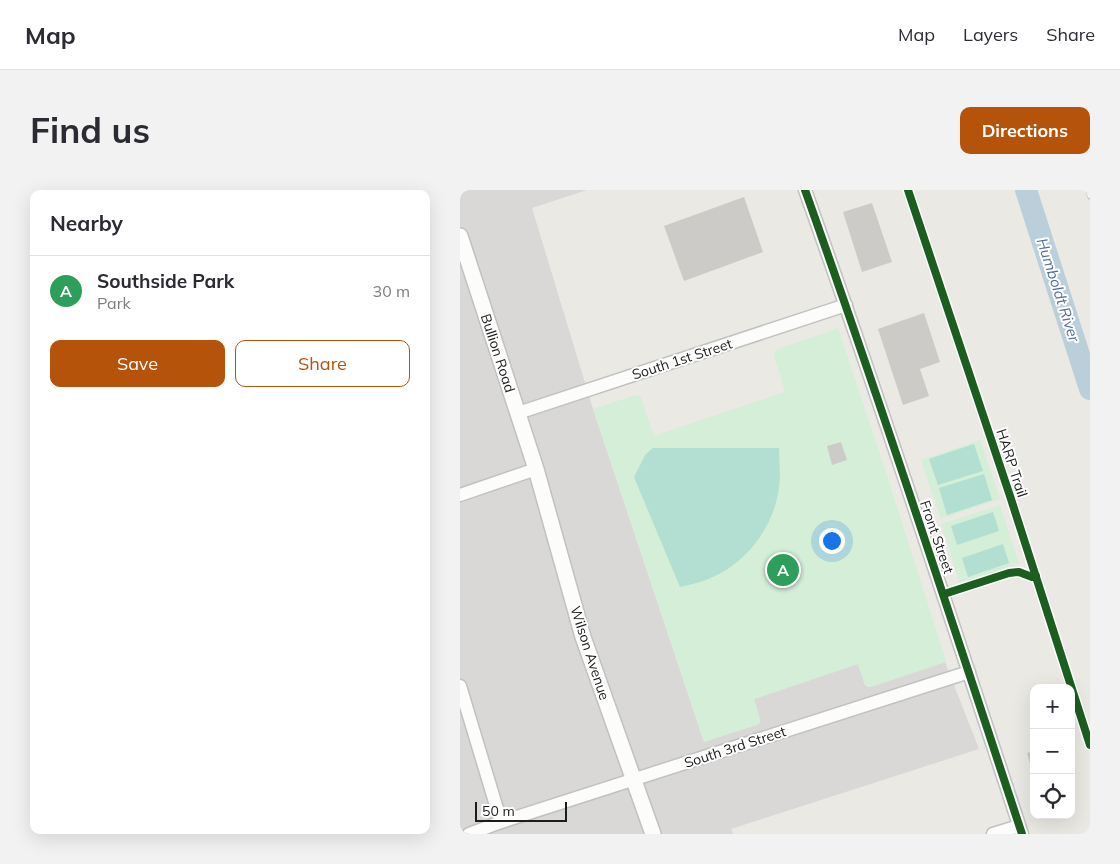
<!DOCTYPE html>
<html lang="en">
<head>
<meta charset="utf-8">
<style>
  :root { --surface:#fff; --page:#f2f2f3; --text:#2b2b33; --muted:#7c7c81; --line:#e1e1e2; --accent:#b45309 }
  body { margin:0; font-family:Mulish,sans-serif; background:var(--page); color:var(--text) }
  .controls { position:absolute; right:15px; bottom:15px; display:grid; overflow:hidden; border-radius:10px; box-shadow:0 5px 20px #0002 }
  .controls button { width:45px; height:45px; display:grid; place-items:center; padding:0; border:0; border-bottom:1px solid var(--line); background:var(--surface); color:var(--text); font:25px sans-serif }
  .scale { position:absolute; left:15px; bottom:12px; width:92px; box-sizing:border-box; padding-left:5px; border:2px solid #1c1c1c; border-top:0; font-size:14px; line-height:18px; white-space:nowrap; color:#1c1c1c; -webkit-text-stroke:4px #fff; paint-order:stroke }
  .you { position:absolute; left:371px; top:350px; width:18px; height:18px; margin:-12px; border:4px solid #fff; border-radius:50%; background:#1a73e8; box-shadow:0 0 0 8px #1a73e833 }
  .badge { display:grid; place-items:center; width:32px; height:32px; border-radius:50%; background:var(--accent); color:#fff; font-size:16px; font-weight:700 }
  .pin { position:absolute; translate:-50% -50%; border:2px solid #fff; box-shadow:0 1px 5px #0006 }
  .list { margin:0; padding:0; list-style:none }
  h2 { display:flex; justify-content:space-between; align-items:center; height:65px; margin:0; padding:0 20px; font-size:21px }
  h2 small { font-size:16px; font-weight:400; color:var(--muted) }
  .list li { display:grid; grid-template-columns:32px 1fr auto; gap:15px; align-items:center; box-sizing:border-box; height:70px; padding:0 20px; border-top:1px solid var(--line) }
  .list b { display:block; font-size:19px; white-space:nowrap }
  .list p { margin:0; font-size:16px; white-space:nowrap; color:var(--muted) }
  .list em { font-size:16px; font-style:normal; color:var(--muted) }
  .actions { display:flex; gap:10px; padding:15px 20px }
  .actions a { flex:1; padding:11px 0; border:1px solid var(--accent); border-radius:10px; text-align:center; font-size:18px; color:var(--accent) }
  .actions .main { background:var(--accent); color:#fff }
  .icon { flex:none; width:28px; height:28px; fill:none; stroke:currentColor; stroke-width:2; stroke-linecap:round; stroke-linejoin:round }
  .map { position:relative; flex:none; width:630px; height:644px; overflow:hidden; border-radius:10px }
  header { display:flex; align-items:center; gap:30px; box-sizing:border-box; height:70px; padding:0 25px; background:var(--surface); border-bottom:1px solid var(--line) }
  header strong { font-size:24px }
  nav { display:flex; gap:28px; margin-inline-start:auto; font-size:18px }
  .intro { display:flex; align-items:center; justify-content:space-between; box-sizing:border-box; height:120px; padding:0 30px }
  h1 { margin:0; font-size:35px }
  .button { padding:12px 22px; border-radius:10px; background:var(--accent); color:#fff; font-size:18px; font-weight:700 }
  main { display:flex; gap:30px; padding:0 30px }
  aside { flex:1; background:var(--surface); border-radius:10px; box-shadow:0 5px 20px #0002 }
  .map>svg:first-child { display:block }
  .residential { fill:#d9d8d6 }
  .park { fill:#d4eed8 }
  .pitch { fill:#b3ded2 }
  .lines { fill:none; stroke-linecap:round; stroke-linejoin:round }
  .river { stroke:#bacfda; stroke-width:22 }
  .building { fill:#cdcbc7 }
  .minor-casing { stroke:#c1c1bf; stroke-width:15 }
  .tertiary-casing { stroke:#c1c1bf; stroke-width:18 }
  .minor { stroke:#fcfcfb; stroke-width:12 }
  .tertiary { stroke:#fcfcfb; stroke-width:15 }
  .rail-casing { stroke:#c9c9c8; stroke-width:5.5 }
  .rail { stroke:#fff; stroke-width:4; stroke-dasharray:11; stroke-linecap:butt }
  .cycleway-casing { stroke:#fff; stroke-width:11 }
  .cycleway { stroke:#1b5e20; stroke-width:8 }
  .labels { text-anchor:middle; stroke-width:4; stroke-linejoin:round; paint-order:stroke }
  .street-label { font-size:14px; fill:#1c1c1c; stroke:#fff }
  .water-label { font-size:15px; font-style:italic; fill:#526da2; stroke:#fff }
</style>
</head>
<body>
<header>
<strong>Map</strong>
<nav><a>Map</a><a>Layers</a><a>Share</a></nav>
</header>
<div class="intro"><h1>Find us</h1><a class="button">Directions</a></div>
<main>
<aside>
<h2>Nearby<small></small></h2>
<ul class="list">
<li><span class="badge" style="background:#2e9e5b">A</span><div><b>Southside Park</b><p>Park</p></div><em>30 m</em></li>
</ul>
<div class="actions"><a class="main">Save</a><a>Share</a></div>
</aside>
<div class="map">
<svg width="630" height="644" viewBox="0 0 630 644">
  <rect width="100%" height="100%" fill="#eae9e4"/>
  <!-- residential -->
  <path class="residential" d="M0,0H127L72,18L133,219L244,552L299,534L300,530L294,509L398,474L405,495L408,497L485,472L519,559L271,639L273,644H0Z"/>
  <!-- park -->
  <g class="park">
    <path d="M378,138L429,292L486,471L483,473L411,497H408L405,495L398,474L294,509L300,530L299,534L244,552L133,219L176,205L180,206L181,208L194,246L325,202L314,165L316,160Z"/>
    <path d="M520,250L540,309L481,329L461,270Z"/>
    <path d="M540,315L559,374L500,394L481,334Z"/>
  </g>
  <!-- pitch -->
  <g class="pitch">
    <path d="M514,254L523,281L478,295L469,269Z"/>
    <path d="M193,258H319C319,271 321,284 319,297C315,333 290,369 257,385C246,391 233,394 220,397L174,287L185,265Z"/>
    <path d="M524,284L532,310L487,325L479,298Z"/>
    <path d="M533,322L539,341L497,355L491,336Z"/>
    <path d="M543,354L549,373L508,387L502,368Z"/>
  </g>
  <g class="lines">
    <!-- river -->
    <path class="river" d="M566,0L630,199"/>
  </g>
  <!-- building -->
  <g class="building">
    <path d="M284,7L303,62L224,91L204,36Z"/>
    <path d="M412,13L432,72L402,82L383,22Z"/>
    <path d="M464,123L480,172L460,179L469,206L443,215L418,139Z"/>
    <path d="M381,252L387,270L372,275L367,256Z"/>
    <path d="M574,561V583H573L567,563Z"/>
  </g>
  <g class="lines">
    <defs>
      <g id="minor">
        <path d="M345,0C421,213 491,429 562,644"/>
        <path d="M58,223L386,115"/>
        <path d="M0,305L76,279"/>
        <path d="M0,496L41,632"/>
        <path d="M9,644L41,632L509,482"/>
        <path d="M533,644L559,636"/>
      </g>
      <path id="tertiary" d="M0,46L76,279L123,447L193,644"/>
    </defs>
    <!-- minor casing -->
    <use href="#minor" class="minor-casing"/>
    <!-- tertiary casing -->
    <use href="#tertiary" class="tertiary-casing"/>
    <!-- minor -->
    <use href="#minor" class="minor"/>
    <!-- tertiary -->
    <use href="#tertiary" class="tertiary"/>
    <defs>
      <path id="rail" d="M628,0L630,7"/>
    </defs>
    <!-- rail casing -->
    <use href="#rail" class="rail-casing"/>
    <!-- rail -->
    <use href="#rail" class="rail"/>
    <defs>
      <g id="cycleway">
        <path d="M345,0C421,213 491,429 562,644"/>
        <path d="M448,0L550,306L630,555"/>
        <path d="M484,404L549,383L559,382L572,387L576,386"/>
      </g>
    </defs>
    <!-- cycleway casing -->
    <use href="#cycleway" class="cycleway-casing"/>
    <!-- cycleway -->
    <use href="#cycleway" class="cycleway"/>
  </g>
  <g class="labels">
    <!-- street labels -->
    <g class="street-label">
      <text transform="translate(38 163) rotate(72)" y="5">Bullion Road</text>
      <text transform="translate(222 169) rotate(-18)" y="5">South 1st Street</text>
      <text transform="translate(552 273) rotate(72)" y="5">HARP Trail</text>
      <text transform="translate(477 347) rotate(71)" y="5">Front Street</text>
      <text transform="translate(130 463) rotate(72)" y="5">Wilson Avenue</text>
      <text transform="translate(275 557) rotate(-18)" y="5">South 3rd Street</text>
    </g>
    <!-- water labels -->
    <g class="water-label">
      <text transform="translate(598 100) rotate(72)" y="5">Humboldt River</text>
    </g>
  </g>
</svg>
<div class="controls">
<button>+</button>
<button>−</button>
<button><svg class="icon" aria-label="locate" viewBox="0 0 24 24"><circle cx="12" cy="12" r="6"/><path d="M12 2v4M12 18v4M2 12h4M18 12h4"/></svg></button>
</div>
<div class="scale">50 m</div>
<div class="you"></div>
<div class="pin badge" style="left:323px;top:380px;background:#2e9e5b">A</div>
</div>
</main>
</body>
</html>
